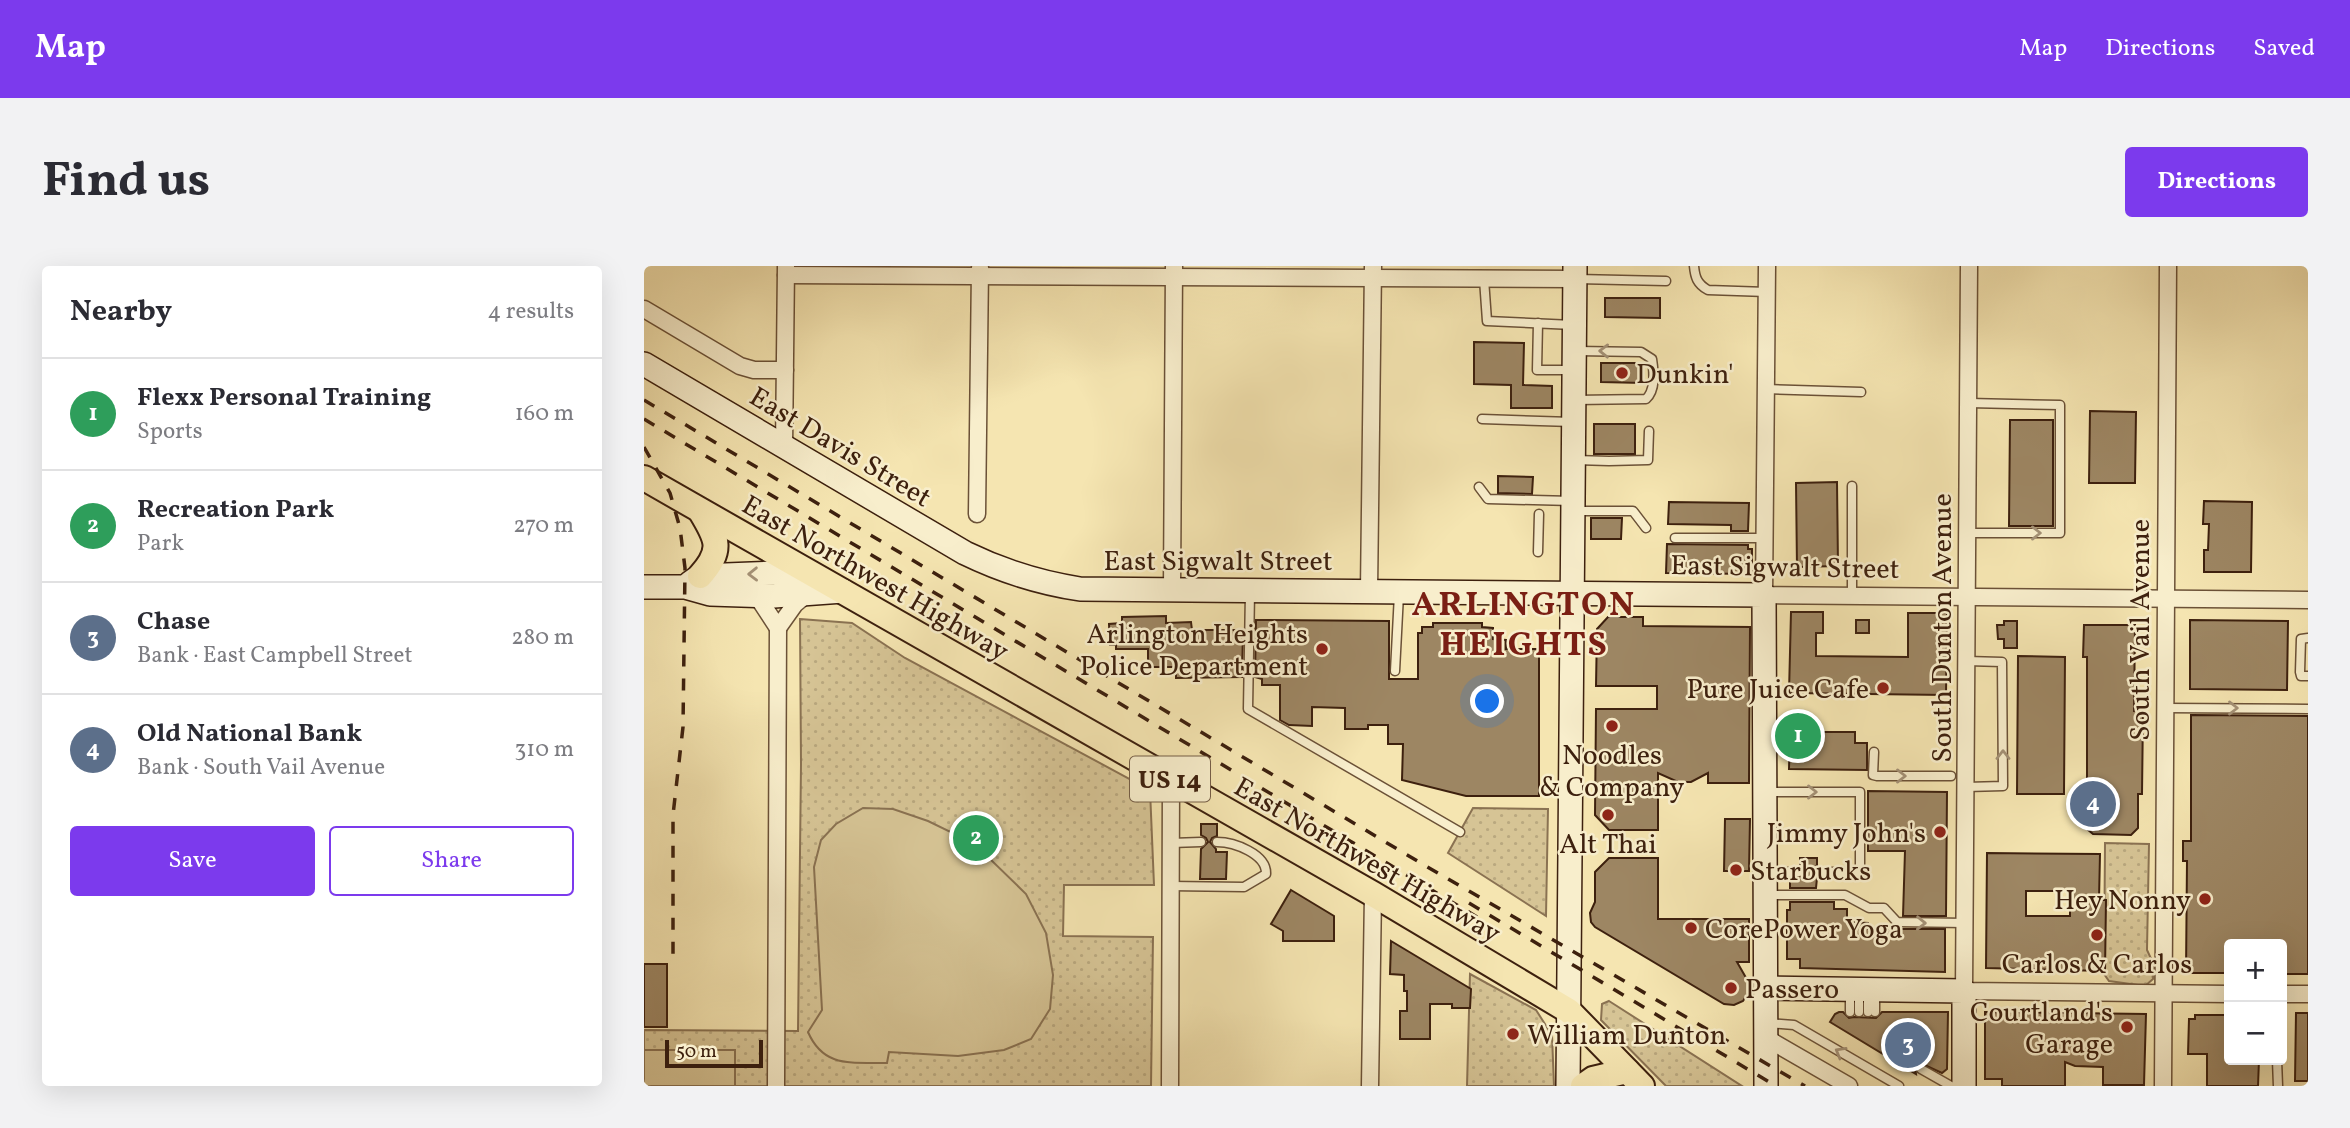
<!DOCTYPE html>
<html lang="en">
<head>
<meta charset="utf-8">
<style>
  :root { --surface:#fff; --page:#f2f2f3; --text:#2b2b33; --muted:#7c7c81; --line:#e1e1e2; --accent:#7c3aed }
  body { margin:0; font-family:Vollkorn,serif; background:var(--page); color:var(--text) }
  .controls { position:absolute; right:21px; bottom:21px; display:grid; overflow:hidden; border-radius:7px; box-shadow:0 7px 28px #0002 }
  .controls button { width:63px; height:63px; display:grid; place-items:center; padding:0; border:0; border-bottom:2px solid var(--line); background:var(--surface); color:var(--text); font:35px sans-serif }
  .scale { position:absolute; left:21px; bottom:18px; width:98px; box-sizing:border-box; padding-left:7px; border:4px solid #3d200e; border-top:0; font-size:19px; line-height:24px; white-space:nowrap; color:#3d200e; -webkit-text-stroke:5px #f8eecc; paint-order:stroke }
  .you { position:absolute; left:844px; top:436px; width:24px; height:24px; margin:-18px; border:5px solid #fff; border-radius:50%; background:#1a73e8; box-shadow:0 0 0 10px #1a73e833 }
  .badge { display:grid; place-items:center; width:46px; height:46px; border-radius:50%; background:var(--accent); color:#fff; font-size:23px; font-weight:700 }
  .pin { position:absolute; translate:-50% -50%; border:4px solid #fff; box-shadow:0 2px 7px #0006 }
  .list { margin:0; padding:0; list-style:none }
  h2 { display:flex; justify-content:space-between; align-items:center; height:91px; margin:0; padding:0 28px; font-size:30px }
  h2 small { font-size:23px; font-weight:400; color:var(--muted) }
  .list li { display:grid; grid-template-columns:46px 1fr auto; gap:21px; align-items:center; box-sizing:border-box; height:112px; padding:0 28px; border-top:2px solid var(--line) }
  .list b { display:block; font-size:26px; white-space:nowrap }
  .list p { margin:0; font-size:23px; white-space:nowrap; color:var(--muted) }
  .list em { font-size:23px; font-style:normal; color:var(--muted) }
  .actions { display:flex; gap:14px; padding:21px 28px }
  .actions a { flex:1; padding:16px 0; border:2px solid var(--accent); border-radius:7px; text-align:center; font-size:24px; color:var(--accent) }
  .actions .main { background:var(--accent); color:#fff }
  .map { position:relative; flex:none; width:1664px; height:820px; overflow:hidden; border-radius:7px }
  header { display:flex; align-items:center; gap:42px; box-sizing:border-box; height:98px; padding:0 35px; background:var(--accent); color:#fff }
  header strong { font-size:33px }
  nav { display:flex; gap:38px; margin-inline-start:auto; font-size:24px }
  .intro { display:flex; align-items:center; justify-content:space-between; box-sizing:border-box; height:168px; padding:0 42px }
  h1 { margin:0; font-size:49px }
  .button { padding:18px 32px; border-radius:7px; background:var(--accent); color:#fff; font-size:24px; font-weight:700 }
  main { display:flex; gap:42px; padding:0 42px }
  aside { flex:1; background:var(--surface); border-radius:7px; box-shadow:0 7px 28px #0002 }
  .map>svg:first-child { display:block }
  .park { fill:url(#park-dots); stroke:#8a7252; stroke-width:2 }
  .pitch { fill:#d6c495; stroke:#8a7252; stroke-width:2 }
  .building { fill:#9d8663; stroke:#3d200e; stroke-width:2; fill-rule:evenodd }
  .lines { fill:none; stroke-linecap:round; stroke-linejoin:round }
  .lane-casing { stroke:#6b5137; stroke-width:11 }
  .street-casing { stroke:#6b5137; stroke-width:19 }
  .secondary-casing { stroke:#3d200e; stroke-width:26 }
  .primary-casing { stroke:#3d200e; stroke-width:28 }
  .lane { stroke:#f8eecc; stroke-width:8 }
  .street { stroke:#f8eecc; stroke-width:16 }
  .secondary { stroke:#f8eecc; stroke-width:23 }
  .primary { stroke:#f5e5b1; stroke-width:24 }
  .rail { stroke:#3d200e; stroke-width:3.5; stroke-dasharray:12 12; stroke-linecap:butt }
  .oneway { stroke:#a49176 }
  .poi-dot { fill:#8f2418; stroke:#f8eecc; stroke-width:2.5 }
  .labels { text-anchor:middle; stroke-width:5; stroke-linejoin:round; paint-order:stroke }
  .shield { fill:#f8eecc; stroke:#755e47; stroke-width:2 }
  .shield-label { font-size:26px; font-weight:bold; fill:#3d200e }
  .poi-label { font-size:28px; fill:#3d200e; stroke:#f8eecc; text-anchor:start }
  .street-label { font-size:28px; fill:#3d200e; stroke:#f8eecc }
  .district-label { font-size:35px; font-weight:bold; letter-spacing:2px; fill:#7a1f14; stroke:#f8eecc }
</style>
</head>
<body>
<header>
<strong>Map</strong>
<nav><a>Map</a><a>Directions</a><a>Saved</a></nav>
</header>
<div class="intro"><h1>Find us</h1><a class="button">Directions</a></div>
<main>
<aside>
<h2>Nearby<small>4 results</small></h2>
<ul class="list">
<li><span class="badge" style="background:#2e9e5b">1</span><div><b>Flexx Personal Training</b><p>Sports</p></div><em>160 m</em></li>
<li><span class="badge" style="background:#2e9e5b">2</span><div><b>Recreation Park</b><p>Park</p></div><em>270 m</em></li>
<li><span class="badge" style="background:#5c6f8a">3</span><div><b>Chase</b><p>Bank · East Campbell Street</p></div><em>280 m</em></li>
<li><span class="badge" style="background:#5c6f8a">4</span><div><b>Old National Bank</b><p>Bank · South Vail Avenue</p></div><em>310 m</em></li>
</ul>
<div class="actions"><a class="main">Save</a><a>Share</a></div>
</aside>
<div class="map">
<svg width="1664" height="820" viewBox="0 0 1664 820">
  <defs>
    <pattern id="park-dots" width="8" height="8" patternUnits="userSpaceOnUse" patternTransform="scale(1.75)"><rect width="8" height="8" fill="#d6c495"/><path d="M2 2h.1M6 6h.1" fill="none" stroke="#b9a87f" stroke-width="1.8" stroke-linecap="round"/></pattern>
  </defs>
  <rect width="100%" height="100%" fill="#f5e5b1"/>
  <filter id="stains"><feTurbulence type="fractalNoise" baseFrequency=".00286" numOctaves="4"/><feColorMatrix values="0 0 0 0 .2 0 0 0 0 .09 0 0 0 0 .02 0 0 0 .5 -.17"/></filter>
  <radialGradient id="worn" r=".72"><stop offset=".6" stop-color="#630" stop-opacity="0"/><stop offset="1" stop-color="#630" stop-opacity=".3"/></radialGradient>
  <!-- park -->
  <g class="park">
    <path d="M156,353L208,357L261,392L506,524L510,619H420L419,670L509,671L507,820H0V764L154,765L157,498Z"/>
    <path d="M829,542L904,543L902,650L804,587Z"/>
    <path d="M1461,577L1505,578L1503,684L1510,699L1509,713L1501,720L1465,715L1460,708Z"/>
    <path d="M826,708L892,744L908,769L910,820H823Z"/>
    <path d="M965,735L1098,820H1022L957,754L958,738Z"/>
  </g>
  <!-- pitch -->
  <g class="pitch">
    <path d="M219,542L249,543L284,555L317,571L343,590L382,628L402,667L409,709L406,743L387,773L360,784L314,790L245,786L243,797C209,796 180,803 164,766L178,744L170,601L177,574L192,558Z"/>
    <rect x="0" y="784" width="91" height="36"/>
  </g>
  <!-- building -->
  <g class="building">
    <path d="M961,32H1016V52L961,51Z"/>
    <path d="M830,76L880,77L879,119L908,120V142H867V119L830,118Z"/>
    <path d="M957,97H999V117L957,116Z"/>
    <path d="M1446,145L1492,146L1491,217H1445Z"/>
    <path d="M1366,154H1409V260H1365Z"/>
    <rect x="950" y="158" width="41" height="30"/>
    <path d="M854,210L889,211L888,228L854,227Z"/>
    <path d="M1193,216L1194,300L1153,301L1152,217Z"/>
    <path d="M1560,235L1608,236L1607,306H1560V284H1564L1565,258H1559Z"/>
    <path d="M1025,236L1105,237L1104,265H1087V259L1024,258Z"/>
    <path d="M947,252H978L977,273H947Z"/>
    <path d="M1023,278L1104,279V283H1108V308L1022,307Z"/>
    <path d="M1147,346H1179V367H1172V390L1264,391V347H1303L1302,429L1145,427Z"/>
    <path d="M522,350V357L547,356L548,364H599L598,411L532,412V401H504V383H472V379H466L465,358L478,357V351Z"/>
    <path d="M964,351H999V360L1106,361L1105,517H1064V507L1047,516H1034L1014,507V564H965L951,549L952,443H1013V420H952L953,363Z"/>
    <path d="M612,354L745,355V413H774V367H778V361H789V357H838V361L849,362V373L862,374V383H895V530H822L758,514L759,478H744V459H724V463H701V442L668,441V460L645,459L636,454V419H618V413L611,411Z"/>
    <rect x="1212" y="354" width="13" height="13"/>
    <path d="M1546,354L1644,355L1643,424L1546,423Z"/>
    <path d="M1360,355H1373V382H1360V373H1354L1353,359H1360Z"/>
    <path d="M1440,359H1491L1490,445H1499L1498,528H1494V562L1487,569L1449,568L1443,563V391H1439Z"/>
    <path d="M1374,390L1421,391L1420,528H1373Z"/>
    <path d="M1547,449L1664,450V708H1638V678H1585V707H1542L1543,595H1539V575H1547Z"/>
    <path d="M1146,466H1211V477H1223V504L1145,503Z"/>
    <path d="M1224,525L1303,526L1302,650H1259L1261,585H1224Z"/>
    <path d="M1081,553H1106L1105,605H1080Z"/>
    <path d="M557,558H573V570L568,572L566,576L572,583V586H583L582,613H556L557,583L564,576L562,572L557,569Z"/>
    <path d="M1343,587L1456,588L1455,634H1462L1461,705L1342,702ZM1382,625H1426V650H1382Z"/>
    <path d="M965,592H1014V653H1105V696H1093L1105,717L1104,727L1099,735L1090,739L1080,738L951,661L947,656L946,647L951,636V606Z"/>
    <path d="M1156,592H1173V599L1167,605L1168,610L1173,612L1172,622H1146V613H1155L1161,609L1160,602L1156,600Z"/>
    <path d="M647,624L690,650V675H639V665L627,658Z"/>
    <path d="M1146,636H1190V643H1203V656L1224,657V663H1301V706L1156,702V693H1143V644H1146Z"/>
    <path d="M747,675L827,723L826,742H808V738H786V773H756V745H763V725H760V709L746,708Z"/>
    <rect x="0" y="698" width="23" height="63"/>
    <path d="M1195,746H1199L1205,752L1210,751L1232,752L1238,746H1304L1303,803L1298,807L1276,797L1271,800L1272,808L1186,756L1191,748Z"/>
    <path d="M1341,746L1502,748L1500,819H1459V801L1431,800L1421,796V820H1358V813H1341Z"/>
    <path d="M1652,747H1664V815H1651Z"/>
    <path d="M1551,749H1585V794H1615L1614,820H1563V788H1544L1545,753H1551Z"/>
  </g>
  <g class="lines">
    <defs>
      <g id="lane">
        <path d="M1050,0C1051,11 1053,18 1064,24L1123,26"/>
        <path d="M840,13L843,55L929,59"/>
        <path d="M933,13L1022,15"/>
        <path d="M894,57L893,104H929"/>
        <path d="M1122,123L1217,126"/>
        <path d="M931,134L1002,133C1012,124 1010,106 1008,93L997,86L933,85"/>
        <path d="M838,153L928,156"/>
        <path d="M931,194L965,195L1004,194L1005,165"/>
        <path d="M1208,220V330"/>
        <path d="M835,221L844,233L928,235"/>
        <path d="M932,245H989L1002,262"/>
        <path d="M1324,267H1416V139L1325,137"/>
        <path d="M1031,272H1120"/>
        <path d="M894,286L895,248"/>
        <path d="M606,326L604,443L816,566"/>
        <path d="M1664,372L1657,373L1656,406L1657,410H1664"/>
        <path d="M751,405L755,328"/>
        <path d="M1521,442L1664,443"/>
        <path d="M1230,486L1229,509L1233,510H1307"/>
        <path d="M1322,521L1359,520L1358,396L1323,395"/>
        <path d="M1124,526H1216V606H1173"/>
        <path d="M527,577L557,576"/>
        <path d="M1123,606H1155"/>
        <path d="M526,620L600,621L622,608C623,588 590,576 573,576"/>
        <path d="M1125,629H1201L1225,642H1240L1253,656L1321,657"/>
        <path d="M1206,725V746"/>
        <path d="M1215,725V746"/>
        <path d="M1224,746V725"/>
        <path d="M1231,746V725"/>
        <path d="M1124,757L1150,759L1255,820"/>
        <path d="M1633,794L1634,820"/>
        <path d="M1277,803L1307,820"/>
      </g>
      <g id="street">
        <path d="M1123,0L1120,329L1664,334"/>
        <path d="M1325,0L1320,725L1585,728"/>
        <path d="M142,9L930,13"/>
        <path d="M0,43L96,100L110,104H141"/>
        <path d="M140,182L142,0"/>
        <path d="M333,248L336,2"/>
        <path d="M528,323L530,0"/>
        <path d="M725,325L729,0"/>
        <path d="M113,330L134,362L151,338L163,328"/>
        <path d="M1638,728H1664"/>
        <path d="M1122,772L1205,820"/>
        <path d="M132,820L134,362"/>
        <path d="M526,820L527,514"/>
        <path d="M726,820L729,628"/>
        <path d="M1519,820L1524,0"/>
      </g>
      <g id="secondary">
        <path d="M0,98L321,287C358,305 396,317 436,323L1120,329L1122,820"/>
        <path d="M46,317L56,310L130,307L179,320"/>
        <path d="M0,321H41L66,328L130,330L199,325"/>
        <path d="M1122,722L1320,725V820"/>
        <path d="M924,820L931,0"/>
      </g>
      <g id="primary">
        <path d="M0,212L729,628L925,745L998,820"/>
        <path d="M56,310C79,284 74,274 57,246"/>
        <path d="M939,820L949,813L983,805"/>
      </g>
    </defs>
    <!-- lane casing -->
    <use href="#lane" class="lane-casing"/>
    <!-- street casing -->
    <use href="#street" class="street-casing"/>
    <!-- secondary casing -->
    <use href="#secondary" class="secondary-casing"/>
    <!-- primary casing -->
    <use href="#primary" class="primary-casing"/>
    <!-- lane -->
    <use href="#lane" class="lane"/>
    <!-- street -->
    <use href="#street" class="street"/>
    <!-- secondary -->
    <use href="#secondary" class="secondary"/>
    <!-- primary -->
    <use href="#primary" class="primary"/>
    <!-- rail -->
    <g class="rail">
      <path d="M0,134L775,596L1161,820"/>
      <path d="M0,153L833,651"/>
      <path d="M0,181L26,227L36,262L41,302L39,461L29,549V698"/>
      <path d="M825,637L1132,820"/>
    </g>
  </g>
  <!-- one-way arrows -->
  <defs><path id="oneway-chevron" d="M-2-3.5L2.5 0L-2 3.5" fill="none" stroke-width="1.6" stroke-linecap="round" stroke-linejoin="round" transform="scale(1.75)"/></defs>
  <g class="oneway">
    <use href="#oneway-chevron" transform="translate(960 85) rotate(-179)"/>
    <use href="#oneway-chevron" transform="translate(1392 267)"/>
    <use href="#oneway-chevron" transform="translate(109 308) rotate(179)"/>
    <use href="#oneway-chevron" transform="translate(1589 442)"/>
    <use href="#oneway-chevron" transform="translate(1359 489) rotate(-90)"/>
    <use href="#oneway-chevron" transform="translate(1257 510)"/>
    <use href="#oneway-chevron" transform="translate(1168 526)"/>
    <use href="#oneway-chevron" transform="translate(1277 657) rotate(1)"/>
    <use href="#oneway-chevron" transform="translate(1196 786) rotate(-150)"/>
  </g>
  <!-- markers -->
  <g class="poi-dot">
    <circle cx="978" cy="107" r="7"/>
    <circle cx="678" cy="383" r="7"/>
    <circle cx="1239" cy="422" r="7"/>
    <circle cx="968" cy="460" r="7"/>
    <circle cx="964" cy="549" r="7"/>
    <circle cx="1296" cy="566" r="7"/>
    <circle cx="1092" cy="604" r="7"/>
    <circle cx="1561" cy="633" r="7"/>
    <circle cx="1047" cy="662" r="7"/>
    <circle cx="1453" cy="669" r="7"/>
    <circle cx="1087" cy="722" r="7"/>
    <circle cx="1483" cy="761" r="7"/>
    <circle cx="869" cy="768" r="7"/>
  </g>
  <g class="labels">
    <!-- shield labels -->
    <rect class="shield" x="486" y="490.5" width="80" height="45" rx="5"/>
    <g class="shield-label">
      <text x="526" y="522">US 14</text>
    </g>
    <!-- poi labels -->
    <g class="poi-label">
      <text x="992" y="117">Dunkin'</text>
      <text x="664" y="377" text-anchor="end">Arlington Heights<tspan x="664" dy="32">Police Department</tspan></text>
      <text x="1225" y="432" text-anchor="end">Pure Juice Cafe</text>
      <text x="968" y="498" text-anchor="middle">Noodles<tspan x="968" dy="32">&amp; Company</tspan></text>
      <text x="1282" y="576" text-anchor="end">Jimmy John's</text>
      <text x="964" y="587" text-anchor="middle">Alt Thai</text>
      <text x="1106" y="614">Starbucks</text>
      <text x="1547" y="643" text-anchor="end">Hey Nonny</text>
      <text x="1061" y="672">CorePower Yoga</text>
      <text x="1453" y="707" text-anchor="middle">Carlos &amp; Carlos</text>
      <text x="1101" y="732">Passero</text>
      <text x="1469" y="755" text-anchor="end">Courtland's<tspan x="1469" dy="32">Garage</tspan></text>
      <text x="883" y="778">William Dunton</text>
    </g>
    <!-- street labels -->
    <g class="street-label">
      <text transform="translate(197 180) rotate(31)" y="10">East Davis Street</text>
      <text x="574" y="304">East Sigwalt Street</text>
      <text transform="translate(1141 300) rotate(1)" y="10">East Sigwalt Street</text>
      <text transform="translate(232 311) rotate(30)" y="10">East Northwest Highway</text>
      <text transform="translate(1297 362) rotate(-90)" y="10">South Dunton Avenue</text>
      <text transform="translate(1495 364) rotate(-90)" y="10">South Vail Avenue</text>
      <text transform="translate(724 593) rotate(30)" y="10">East Northwest Highway</text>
    </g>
    <!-- district labels -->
    <g class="district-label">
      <text x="880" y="349">ARLINGTON<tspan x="880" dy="40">HEIGHTS</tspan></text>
    </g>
  </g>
  <rect width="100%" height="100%" filter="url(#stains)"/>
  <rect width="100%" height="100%" fill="url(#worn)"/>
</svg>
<div class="controls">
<button>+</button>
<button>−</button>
</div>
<div class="scale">50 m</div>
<div class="you"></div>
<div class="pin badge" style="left:1154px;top:470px;background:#2e9e5b">1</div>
<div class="pin badge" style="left:332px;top:572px;background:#2e9e5b">2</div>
<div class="pin badge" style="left:1264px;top:779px;background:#5c6f8a">3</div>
<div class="pin badge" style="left:1449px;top:538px;background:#5c6f8a">4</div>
</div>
</main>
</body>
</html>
